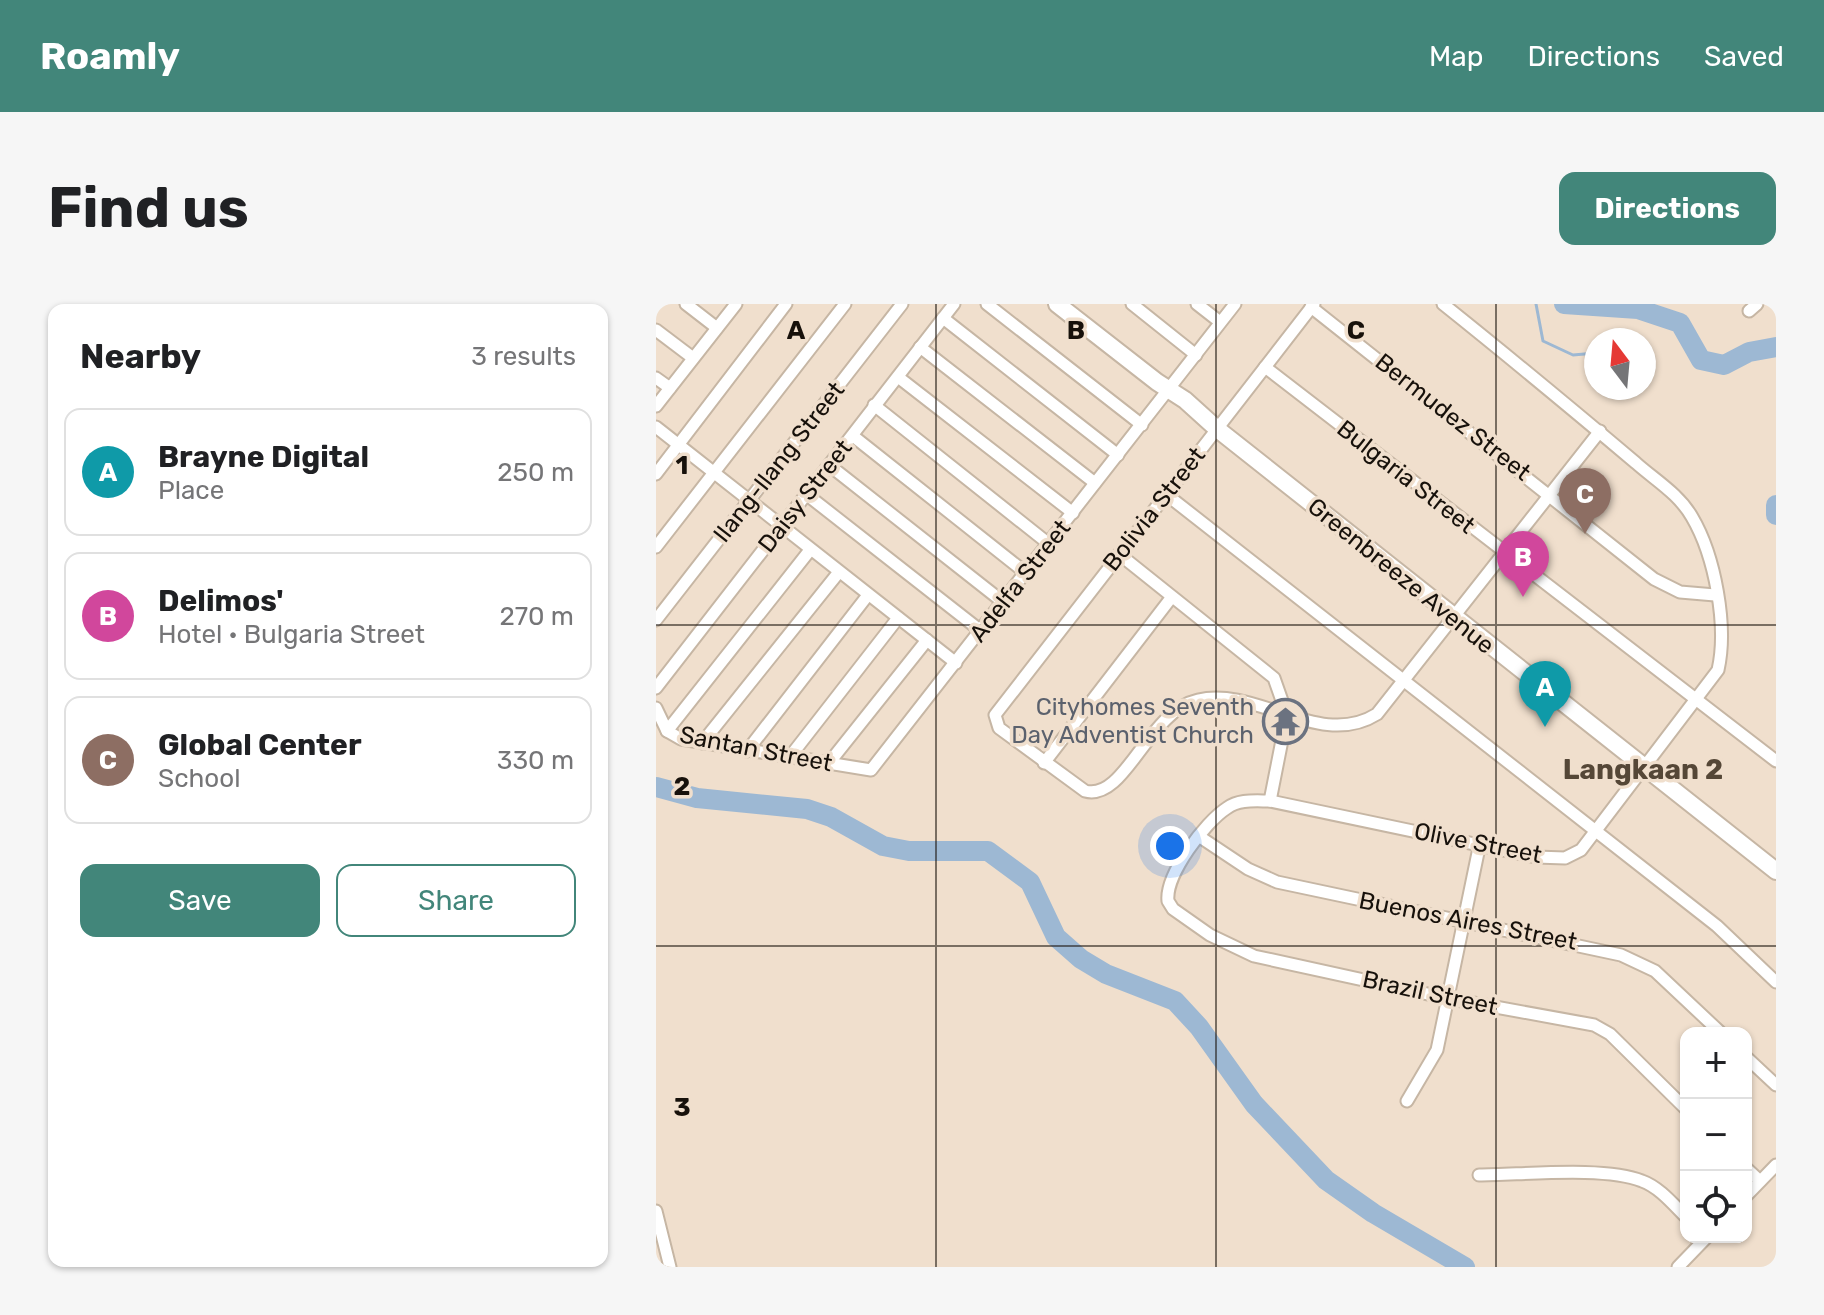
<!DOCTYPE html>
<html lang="en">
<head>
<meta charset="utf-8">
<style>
  :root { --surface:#fff; --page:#f6f6f6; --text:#202124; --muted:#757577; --line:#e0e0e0; --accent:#42867a }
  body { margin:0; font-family:Rubik,sans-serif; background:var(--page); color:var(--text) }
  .controls { position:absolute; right:24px; bottom:24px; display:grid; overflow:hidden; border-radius:16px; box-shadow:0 2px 6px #0004 }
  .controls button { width:72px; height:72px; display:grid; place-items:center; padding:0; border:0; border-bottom:2px solid var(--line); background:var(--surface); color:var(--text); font:40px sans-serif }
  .compass { position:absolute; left:928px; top:24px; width:72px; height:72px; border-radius:50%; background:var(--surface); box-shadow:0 2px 6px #0004; rotate:344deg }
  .you { position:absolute; left:514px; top:542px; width:28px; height:28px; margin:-20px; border:6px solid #fff; border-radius:50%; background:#1a73e8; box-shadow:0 0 0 12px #1a73e833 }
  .badge { display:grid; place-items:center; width:52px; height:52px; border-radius:50%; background:var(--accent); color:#fff; font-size:26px; font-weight:700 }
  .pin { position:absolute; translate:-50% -66px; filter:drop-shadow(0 2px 4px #0008) }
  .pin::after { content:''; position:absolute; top:42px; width:28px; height:24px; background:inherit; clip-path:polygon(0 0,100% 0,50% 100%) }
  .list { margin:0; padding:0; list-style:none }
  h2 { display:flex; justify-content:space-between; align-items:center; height:104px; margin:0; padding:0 32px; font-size:34px }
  h2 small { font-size:26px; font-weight:400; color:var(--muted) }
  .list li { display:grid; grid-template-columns:52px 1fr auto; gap:24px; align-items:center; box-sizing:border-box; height:128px; margin:0 16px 16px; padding:0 16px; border:2px solid var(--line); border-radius:16px }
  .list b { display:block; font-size:30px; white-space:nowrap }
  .list p { margin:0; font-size:26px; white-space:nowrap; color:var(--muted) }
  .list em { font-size:26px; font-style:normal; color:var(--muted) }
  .actions { display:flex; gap:16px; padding:24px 32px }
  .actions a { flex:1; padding:18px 0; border:2px solid var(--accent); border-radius:16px; text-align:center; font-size:28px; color:var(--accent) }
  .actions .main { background:var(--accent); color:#fff }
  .icon { flex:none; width:44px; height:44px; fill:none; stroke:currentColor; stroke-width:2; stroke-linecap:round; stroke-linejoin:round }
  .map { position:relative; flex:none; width:1120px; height:963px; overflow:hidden; border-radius:16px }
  header { display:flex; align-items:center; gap:48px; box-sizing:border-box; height:112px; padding:0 40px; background:var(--accent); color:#fff }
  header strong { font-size:38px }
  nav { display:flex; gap:44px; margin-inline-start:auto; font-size:28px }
  .intro { display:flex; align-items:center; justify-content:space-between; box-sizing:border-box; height:192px; padding:0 48px }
  h1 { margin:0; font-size:56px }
  .button { padding:20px 36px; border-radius:16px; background:var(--accent); color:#fff; font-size:28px; font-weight:700 }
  main { display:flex; gap:48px; padding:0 48px }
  aside { flex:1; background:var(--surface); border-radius:16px; box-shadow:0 2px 6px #0004 }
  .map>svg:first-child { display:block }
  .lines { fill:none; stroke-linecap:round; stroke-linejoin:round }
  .stream { stroke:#9db8d3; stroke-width:3 }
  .river { stroke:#9db8d3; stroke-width:20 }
  .street-casing { stroke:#c6b6a4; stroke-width:15 }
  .secondary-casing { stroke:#c6b6a4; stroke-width:20 }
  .street { stroke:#fff; stroke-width:11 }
  .secondary { stroke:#fff; stroke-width:16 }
  .grid { fill:none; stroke:#17110b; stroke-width:2; stroke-opacity:0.55 }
  .labels { text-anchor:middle; stroke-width:7; stroke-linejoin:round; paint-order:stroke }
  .street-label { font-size:24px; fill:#17110b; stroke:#f0dfcd }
  .worship-label { font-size:24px; fill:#5b616d; stroke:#f0dfcd; text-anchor:end }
  .quarter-label { font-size:28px; font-weight:bold; fill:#554737; stroke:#f0dfcd }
  .grid-label { font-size:26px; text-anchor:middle; font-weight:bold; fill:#17110b; stroke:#f0dfcd; stroke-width:7; stroke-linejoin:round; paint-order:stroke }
</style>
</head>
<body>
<header>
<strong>Roamly</strong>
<nav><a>Map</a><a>Directions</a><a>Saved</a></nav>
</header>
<div class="intro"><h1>Find us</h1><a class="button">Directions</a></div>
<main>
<aside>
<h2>Nearby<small>3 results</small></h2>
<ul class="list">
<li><span class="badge" style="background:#0f9aa8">A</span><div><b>Brayne Digital</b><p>Place</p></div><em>250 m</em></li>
<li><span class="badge" style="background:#d1479c">B</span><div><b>Delimos'</b><p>Hotel · Bulgaria Street</p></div><em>270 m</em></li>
<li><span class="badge" style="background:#8d6e63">C</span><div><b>Global Center</b><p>School</p></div><em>330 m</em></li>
</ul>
<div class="actions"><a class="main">Save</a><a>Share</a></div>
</aside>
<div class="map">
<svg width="1120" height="963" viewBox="0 0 1120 963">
  <rect width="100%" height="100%" fill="#f0dfcd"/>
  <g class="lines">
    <!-- stream -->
    <path class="stream" d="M880,0L887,37L917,51L940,49"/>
    <!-- river -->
    <g class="river">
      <path d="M908,0L982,5L1024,19L1045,56L1068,61L1093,48L1120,43"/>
      <path d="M1120,201V211"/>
      <path d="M0,483L41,494L151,505L175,513L227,542L253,547H332L374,578L400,633L425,655L450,670L519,697L543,723L598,800L670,876L717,909L809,963"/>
    </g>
    <defs>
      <g id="street">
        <path d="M30,0L61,24"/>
        <path d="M331,0L486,121"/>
        <path d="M476,0L540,51"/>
        <path d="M541,0L564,18"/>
        <path d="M658,0L339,411L343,424L429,487C469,498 492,407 542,396C601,382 664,446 721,410L944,127"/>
        <path d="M787,0C852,52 916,105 980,159C999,176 1023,190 1036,213C1059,252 1072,322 1062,366L925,546L909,554L880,553L614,497C599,497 583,495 571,504C549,518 509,571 512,597L517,605L554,631L598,652L790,694L938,721L954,730L1030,805"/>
        <path d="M655,3L998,275L1024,288L1059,291"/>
        <path d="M1093,7L1101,0"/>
        <path d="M287,14L462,151"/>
        <path d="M0,26L37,54"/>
        <path d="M264,43L439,179"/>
        <path d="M609,63L1120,457"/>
        <path d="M242,73L417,209"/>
        <path d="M0,74L14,84"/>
        <path d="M218,101L393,240"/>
        <path d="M0,102L80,0"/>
        <path d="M0,123L300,359"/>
        <path d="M197,132L370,269"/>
        <path d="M173,161L347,298"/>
        <path d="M0,170L130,0"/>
        <path d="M150,190L325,327"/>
        <path d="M511,191L1061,622L1120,678"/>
        <path d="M0,243L189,0"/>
        <path d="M463,250L618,374L631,411L614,497"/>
        <path d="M0,316L246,0"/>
        <path d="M0,384L298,0"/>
        <path d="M0,404L11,427L25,435L215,466L579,0"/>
        <path d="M11,427L154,246"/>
        <path d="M46,439L183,268"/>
        <path d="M91,447L212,291"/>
        <path d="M133,454L242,314"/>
        <path d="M173,459L271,336"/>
        <path d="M388,459L515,294"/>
        <path d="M544,533L592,565L621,578L965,651L999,667L1065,729"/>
        <path d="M1090,753L1120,781"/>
        <path d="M751,797L781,746L824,539"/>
        <path d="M1090,864L1104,877"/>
        <path d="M823,871C865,871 949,862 986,877C1003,883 1017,900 1030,913"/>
        <path d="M1090,892L1120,861"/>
        <path d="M0,907L14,963"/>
        <path d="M1022,963L1051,933"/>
      </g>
      <path id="secondary" d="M401,0L501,78L529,96L560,124L1120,567"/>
    </defs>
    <!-- street casing -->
    <use href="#street" class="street-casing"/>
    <!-- secondary casing -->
    <use href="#secondary" class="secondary-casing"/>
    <!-- street -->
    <use href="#street" class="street"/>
    <!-- secondary -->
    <use href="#secondary" class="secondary"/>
  </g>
  <!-- grid -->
  <path class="grid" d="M280,0V963M560,0V963M840,0V963M0,321H1120M0,642H1120"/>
  <!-- icons -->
  <defs>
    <symbol id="temple-ring" viewBox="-11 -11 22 22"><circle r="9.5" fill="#f0dfcd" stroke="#6b7280" stroke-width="1.5"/><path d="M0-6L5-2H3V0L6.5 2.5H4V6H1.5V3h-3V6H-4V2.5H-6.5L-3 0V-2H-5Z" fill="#6b7280"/></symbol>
  </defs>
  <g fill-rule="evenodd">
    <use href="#temple-ring" x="604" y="392" width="51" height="51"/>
  </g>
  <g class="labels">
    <!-- street labels -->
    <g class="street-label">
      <text transform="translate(797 113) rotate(38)" y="8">Bermudez Street</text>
      <text transform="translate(123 158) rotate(-52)" y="8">Ilang-Ilang Street</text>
      <text transform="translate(750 173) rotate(38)" y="8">Bulgaria Street</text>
      <text transform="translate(149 192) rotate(-52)" y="8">Daisy Street</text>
      <text transform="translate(498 205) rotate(-52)" y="8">Bolivia Street</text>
      <text transform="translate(745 272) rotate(39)" y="8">Greenbreeze Avenue</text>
      <text transform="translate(364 277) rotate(-52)" y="8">Adelfa Street</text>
      <text transform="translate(100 445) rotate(11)" y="8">Santan Street</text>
      <text transform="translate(822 539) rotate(11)" y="8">Olive Street</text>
      <text transform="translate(812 617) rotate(11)" y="8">Buenos Aires Street</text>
      <text transform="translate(774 689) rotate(12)" y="8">Brazil Street</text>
    </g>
    <!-- worship labels -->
    <g class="worship-label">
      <text x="598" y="411">Cityhomes Seventh<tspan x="598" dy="28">Day Adventist Church</tspan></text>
    </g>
    <!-- quarter labels -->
    <g class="quarter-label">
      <text x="987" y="475">Langkaan 2</text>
    </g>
  </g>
  <g class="grid-label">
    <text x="140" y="35">A</text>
    <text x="420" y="35">B</text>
    <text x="700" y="35">C</text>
    <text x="26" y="170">1</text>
    <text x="26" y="491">2</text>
    <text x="26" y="812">3</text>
  </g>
</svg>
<div class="controls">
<button>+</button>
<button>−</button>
<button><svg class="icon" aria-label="locate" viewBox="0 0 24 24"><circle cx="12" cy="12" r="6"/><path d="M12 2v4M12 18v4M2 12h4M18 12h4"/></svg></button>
</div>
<svg class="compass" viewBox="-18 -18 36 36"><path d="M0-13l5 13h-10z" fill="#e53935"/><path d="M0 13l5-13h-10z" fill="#757577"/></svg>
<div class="you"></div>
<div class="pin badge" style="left:889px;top:423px;background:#0f9aa8">A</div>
<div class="pin badge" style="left:867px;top:293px;background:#d1479c">B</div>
<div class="pin badge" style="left:929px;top:230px;background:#8d6e63">C</div>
</div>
</main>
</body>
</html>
